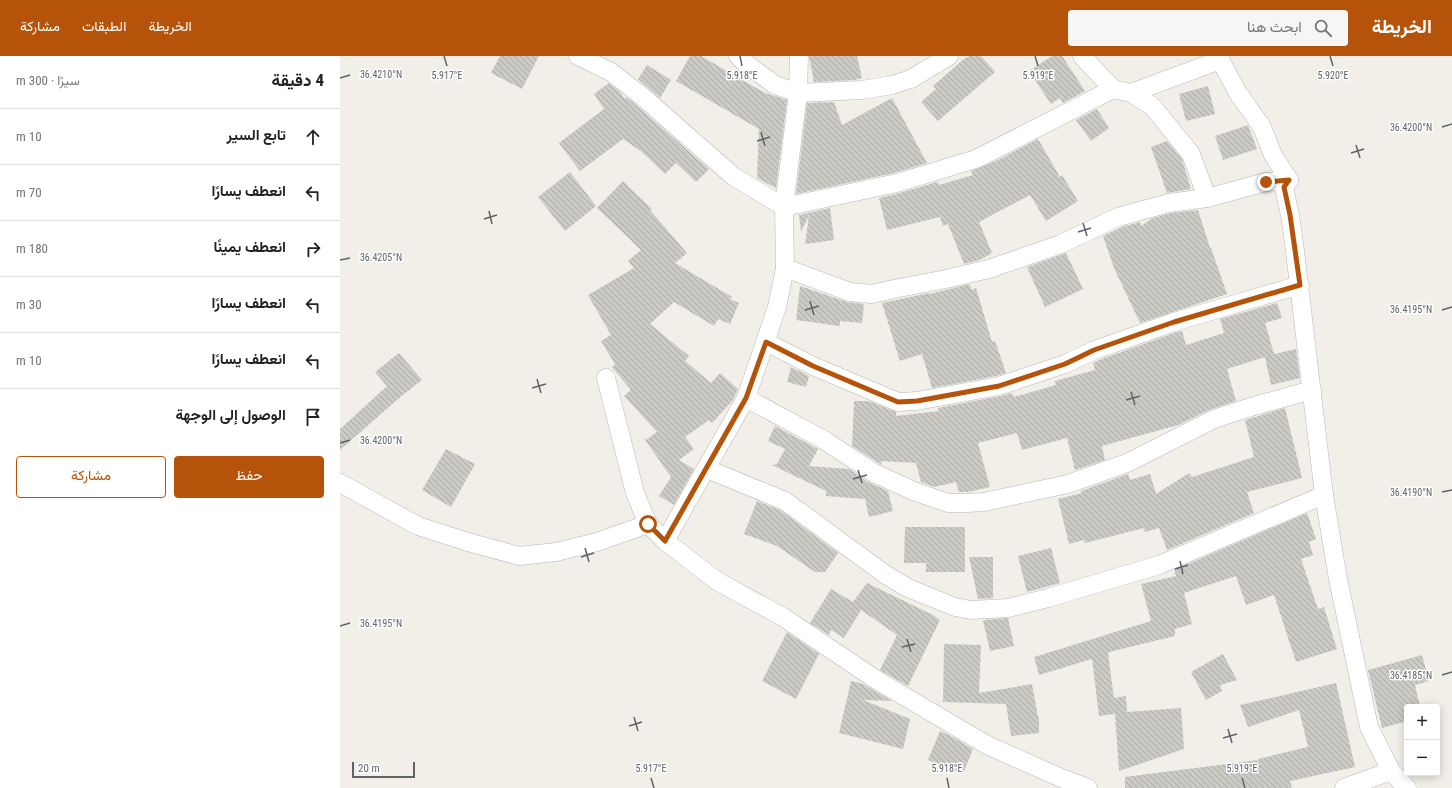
<!DOCTYPE html>
<html lang="ar">
<head>
<meta charset="utf-8">
<style>
  :root { --surface:#fff; --page:#f6f6f6; --text:#222; --muted:#767676; --line:#e0e0e0; --accent:#b45309 }
  body { margin:0; font-family:"Roboto Condensed",Vazirmatn,sans-serif; background:var(--page); color:var(--text); direction:rtl }
  .controls { position:absolute; right:12px; bottom:12px; display:grid; overflow:hidden; border-radius:4px; box-shadow:0 2px 10px #0003 }
  .controls button { width:36px; height:36px; display:grid; place-items:center; padding:0; border:0; border-bottom:1px solid var(--line); background:var(--surface); color:var(--text); font:20px sans-serif }
  .scale { position:absolute; left:12px; bottom:10px; width:63px; box-sizing:border-box; padding-left:4px; border:2px solid #5f6368; border-top:0; font-size:11px; line-height:14px; white-space:nowrap; color:#5f6368; -webkit-text-stroke:3px #fff; paint-order:stroke }
  .stop { position:absolute; width:12px; height:12px; margin:-9px; border:3px solid #b45309; border-radius:50%; background:#fff }
  .stop.end { background:#b45309; border-color:#fff; box-shadow:0 1px 4px #0008 }
  .list { margin:0; padding:0; list-style:none }
  h2 { display:flex; justify-content:space-between; align-items:center; height:52px; margin:0; padding:0 16px; font-size:17px }
  h2 small { font-size:13px; font-weight:400; color:var(--muted) }
  .list li { display:grid; grid-template-columns:26px 1fr auto; gap:12px; align-items:center; box-sizing:border-box; height:56px; padding:0 16px; border-top:1px solid var(--line) }
  .list b { display:block; font-size:15px; white-space:nowrap }
  .list em { font-size:13px; font-style:normal; color:var(--muted) }
  .actions { display:flex; gap:8px; padding:12px 16px }
  .actions a { flex:1; padding:9px 0; border:1px solid var(--accent); border-radius:4px; text-align:center; font-size:14px; color:var(--accent) }
  .actions .main { background:var(--accent); color:#fff }
  .icon { flex:none; width:22px; height:22px; fill:none; stroke:currentColor; stroke-width:2; stroke-linecap:round; stroke-linejoin:round }
  .map { position:relative; flex:none; width:1112px; height:732px; overflow:hidden; direction:ltr }
  header { display:flex; align-items:center; gap:24px; box-sizing:border-box; height:56px; padding:0 20px; background:var(--accent); color:#fff }
  header strong { font-size:19px }
  nav { display:flex; gap:22px; margin-inline-start:auto; font-size:14px }
  .search { width:280px; height:36px; background:var(--page); display:flex; align-items:center; gap:10px; box-sizing:border-box; padding:0 14px; border-radius:4px; color:var(--muted); font-size:15px }
  main { display:flex }
  aside { flex:1; background:var(--surface) }
  .map>svg:first-child { display:block }
  .building { fill:url(#building-back-hatch) }
  .lines { fill:none; stroke-linecap:round; stroke-linejoin:round }
  .street-casing { stroke:#b5b8bc; stroke-width:19 }
  .street { stroke:#fff; stroke-width:18 }
  .route { stroke:#b45309; stroke-width:5 }
  .ticks { fill:none; stroke:#5f6368; stroke-width:1.5 }
  .ticks-label { font-size:10px; text-anchor:middle; fill:#5f6368; stroke:#fff; stroke-width:3; stroke-linejoin:round; paint-order:stroke }
</style>
</head>
<body>
<header>
<strong>الخريطة</strong>
<div class="search"><svg class="icon" aria-label="search" viewBox="0 0 24 24"><circle cx="10" cy="10" r="6"/><path d="M15 15l6 6"/></svg>ابحث هنا</div>
<nav><a>الخريطة</a><a>الطبقات</a><a>مشاركة</a></nav>
</header>
<main>
<div class="map">
<svg width="1112" height="732" viewBox="0 0 1112 732">
  <defs>
    <pattern id="building-back-hatch" width="6" height="6" patternUnits="userSpaceOnUse"><rect width="6" height="6" fill="#cccac5"/><path d="M-1 5l2 2M0 0l6 6M5-1l2 2" fill="none" stroke="#a9a8a4"/></pattern>
  </defs>
  <rect width="100%" height="100%" fill="#f1efe8"/>
  <!-- building -->
  <g class="building">
    <path d="M160,0H199L182,33L151,17Z"/>
    <path d="M350,0H361L425,37L447,44L436,132L417,122L419,73L336,25Z"/>
    <path d="M469,0H517L522,22L514,24L474,26Z"/>
    <path d="M629,0H641L655,16L598,65L581,46L596,33L593,30L624,3Z"/>
    <path d="M712,0H722L745,35L723,47L720,42L711,48L689,15Z"/>
    <path d="M307,9L331,24L320,42L298,23Z"/>
    <path d="M269,27L280,36L285,43L286,41L296,49L369,113L356,126L336,107L325,118L302,96L283,83L240,115L219,87L264,53L254,38Z"/>
    <path d="M868,30L875,58L846,65L839,38Z"/>
    <path d="M552,42L587,107L554,117L456,138L467,47L494,46L502,69Z"/>
    <path d="M757,53L769,72L751,85L736,64Z"/>
    <path d="M908,69L917,93L883,104L875,80Z"/>
    <path d="M698,83L720,121L722,119L738,145L706,165L690,139L639,166L652,197L640,204L624,208L608,168L603,170L600,161L547,174L539,142L560,137L597,126L599,129L633,119L631,115L658,104Z"/>
    <path d="M827,85L842,103L851,133L827,137L811,91Z"/>
    <path d="M230,116L256,150L225,175L198,141Z"/>
    <path d="M283,125L312,153L310,154L347,197L335,207L392,241L390,243L399,247L390,268L378,263L374,270L334,246L310,268L349,300L345,305L371,327L380,317L398,333L393,344L372,367L369,364L345,381L354,393L339,404L354,413L334,449L319,440L331,421L303,381L306,384L317,376L284,340L291,334L272,311L275,308L261,285L271,279L248,239L294,212L288,205L301,194L257,152Z"/>
    <path d="M490,152L494,184L465,188L469,159L461,176L459,159Z"/>
    <path d="M858,154L870,192H871L887,238L800,267L774,212L763,180L782,171L800,166L801,170L813,162L831,157Z"/>
    <path d="M726,197L743,233L705,251L687,211Z"/>
    <path d="M629,228L632,234L636,232L652,286L655,285L666,317L656,320L592,332L582,298L560,305L542,247L589,237L590,238Z"/>
    <path d="M460,230L507,246L524,248L522,267L500,265V270L456,264Z"/>
    <path d="M937,247L942,262L925,267L934,298L956,293L960,322L931,329L925,301L887,313L896,345L869,354L838,369L762,390L765,404L735,414L727,382L682,394L677,377L638,387L650,431L628,436H619L616,426L594,431L581,426L576,407L541,405L542,409L512,390L514,345H529L556,356V360L599,355L598,352L661,340L672,337L674,341L716,329L715,325L755,314L753,307L759,304L837,276L842,275L846,289L884,277L880,263Z"/>
    <path d="M59,297L82,324L58,343L0,394V373L47,330L35,316Z"/>
    <path d="M451,311L469,320L466,331L447,326Z"/>
    <path d="M945,352L962,422L907,436L914,457L827,494L819,472L805,476L804,472L745,487L744,484L729,488L718,443L742,437L741,435L788,418L790,424L810,418L816,438L849,417L852,421L914,401L905,364Z"/>
    <path d="M435,370L478,393L469,410L509,413L528,426L548,435L553,455L529,461L525,443L486,440V435L432,409L437,408L445,393L428,385Z"/>
    <path d="M106,393L135,408L111,451L82,434Z"/>
    <path d="M417,445L440,454L498,497L485,516H475L437,490L404,478Z"/>
    <path d="M967,457L976,483L969,486L973,499L961,503L978,553L984,551L997,593L956,606L934,539L906,549L896,520L844,537L852,568L835,573V580L769,596L768,597L774,642L786,640L787,656L841,652L844,693L779,715L775,658L759,660L752,603L699,619L694,601L811,565L801,528L836,520L834,514Z"/>
    <path d="M565,471H625V516H586V507H564Z"/>
    <path d="M711,492L720,527L687,536L678,500Z"/>
    <path d="M629,501H653V542L638,543Z"/>
    <path d="M527,527L593,559L600,564L568,630L540,614L557,579L521,554L504,582L491,574L489,579L470,567L491,533L513,546Z"/>
    <path d="M668,562L674,590L650,595L643,564Z"/>
    <path d="M447,576L479,598L456,643L422,625Z"/>
    <path d="M604,588L641,589L639,637L692,628L698,661H699V677L671,680L666,648L603,646Z"/>
    <path d="M883,598L897,624L880,629L882,635L866,644L851,616Z"/>
    <path d="M1082,599L1089,625L1075,629L1080,651H1067V665L1042,672L1028,614Z"/>
    <path d="M511,625L523,628L552,645L523,644L570,663L563,693L499,677Z"/>
    <path d="M996,627L1015,711L950,725L952,732H785V721L918,704V703L968,691L959,654L908,671L900,649Z"/>
    <path d="M600,675L609,679L633,693L623,718L588,704Z"/>
  </g>
  <g class="lines">
    <defs>
      <g id="street">
        <path d="M238,0L271,16L303,41L393,120L444,151L557,127L636,103L773,33"/>
        <path d="M398,0L404,6L435,29L458,37L522,34L552,29L571,23L609,0"/>
        <path d="M742,0L773,33L791,37L812,50L851,98L867,142"/>
        <path d="M878,0L898,37L922,71L933,99L949,124"/>
        <path d="M791,37L880,4"/>
        <path d="M949,124L944,131L950,159L954,187L984,439L998,523L1029,671L1051,715L1067,732"/>
        <path d="M445,212L510,236L532,238L554,233L606,223L649,213L721,188L778,161L829,147L867,142L926,126L949,124"/>
        <path d="M426,286L473,310L558,346L577,345L659,330L725,308L755,294L834,266L960,229"/>
        <path d="M266,322L295,437L308,468L325,485L377,525L443,561L535,623L647,689L721,722L748,732"/>
        <path d="M406,342L484,384L534,417L576,436L608,447H627L644,446L728,428L787,407L874,363L914,350L972,334"/>
        <path d="M367,413L445,445L546,519L568,532L615,551L631,554L668,552L708,542L819,509L984,439"/>
        <path d="M0,427L78,470L128,486L179,500L216,496L257,486L308,468"/>
        <path d="M325,485L406,342L437,251L445,212L444,151L458,37L459,0"/>
        <path d="M1004,732L1051,715"/>
      </g>
    </defs>
    <!-- street casing -->
    <use href="#street" class="street-casing"/>
    <!-- street -->
    <use href="#street" class="street"/>
  </g>
  <g class="lines">
    <!-- route -->
    <path class="route" d="M308,468L325,485L406,342L426,286L473,310L558,346L577,345L659,330L725,308L754,294L834,266L960,229L950,159L944,131L949,124L926,126"/>
  </g>
  <!-- ticks -->
  <path class="ticks" d="M104,0L107,10M400,0L402,10M695,0L698,10M990,0L993,10M0,22L10,19M1102,71L1112,68M421,76L425,90M417,85L430,81M1016,89L1020,102M1011,97L1024,93M149,155L152,168M144,163L157,159M743,167L747,180M738,176L751,172M0,204L10,202M470,245L474,259M465,254L479,250M1102,254L1112,251M197,323L201,337M192,332L206,328M791,336L795,349M786,344L800,340M0,387L10,384M518,414L522,427M513,423L527,419M1102,436L1112,434M245,492L249,506M241,501L254,497M840,505L843,518M835,513L848,509M0,570L10,567M567,583L571,596M562,591L575,588M1102,619L1112,616M294,661L298,675M289,670L302,666M888,673L892,687M883,682L897,678M311,722L314,732M607,722L609,732M902,722L905,732"/>
  <g class="ticks-label">
    <text x="41" y="22">36.4210°N</text>
    <text x="107" y="23">5.917°E</text>
    <text x="402" y="23">5.918°E</text>
    <text x="698" y="23">5.919°E</text>
    <text x="993" y="23">5.920°E</text>
    <text x="1071" y="75">36.4200°N</text>
    <text x="41" y="205">36.4205°N</text>
    <text x="1071" y="257">36.4195°N</text>
    <text x="41" y="388">36.4200°N</text>
    <text x="1071" y="440">36.4190°N</text>
    <text x="41" y="571">36.4195°N</text>
    <text x="1071" y="623">36.4185°N</text>
    <text x="311" y="716">5.917°E</text>
    <text x="607" y="716">5.918°E</text>
    <text x="902" y="716">5.919°E</text>
  </g>
</svg>
<div class="controls">
<button>+</button>
<button>−</button>
</div>
<div class="scale">20 m</div>
<div class="stop" style="left:308px;top:468px"></div>
<div class="stop end" style="left:926px;top:126px"></div>
</div>
<aside>
<h2>4 دقيقة<small>سيرًا · 300 m</small></h2>
<ul class="list">
<li><svg class="icon" aria-label="ahead" viewBox="0 0 24 24"><path d="M12 20V5M6 11l6-6 6 6"/></svg><div><b>تابع السير</b></div><em>10 m</em></li>
<li><svg class="icon" aria-label="left" viewBox="0 0 24 24"><path d="M17 20v-9H6M10 6l-5 5 5 5"/></svg><div><b>انعطف يسارًا</b></div><em>70 m</em></li>
<li><svg class="icon" aria-label="right" viewBox="0 0 24 24"><path d="M7 20v-9h11M14 6l5 5-5 5"/></svg><div><b>انعطف يمينًا</b></div><em>180 m</em></li>
<li><svg class="icon" aria-label="left" viewBox="0 0 24 24"><path d="M17 20v-9H6M10 6l-5 5 5 5"/></svg><div><b>انعطف يسارًا</b></div><em>30 m</em></li>
<li><svg class="icon" aria-label="left" viewBox="0 0 24 24"><path d="M17 20v-9H6M10 6l-5 5 5 5"/></svg><div><b>انعطف يسارًا</b></div><em>10 m</em></li>
<li><svg class="icon" aria-label="arrive" viewBox="0 0 24 24"><path d="M6 21V4h12l-3 4 3 4H6"/></svg><div><b>الوصول إلى الوجهة</b></div></li>
</ul>
<div class="actions"><a class="main">حفظ</a><a>مشاركة</a></div>
</aside>
</main>
</body>
</html>
